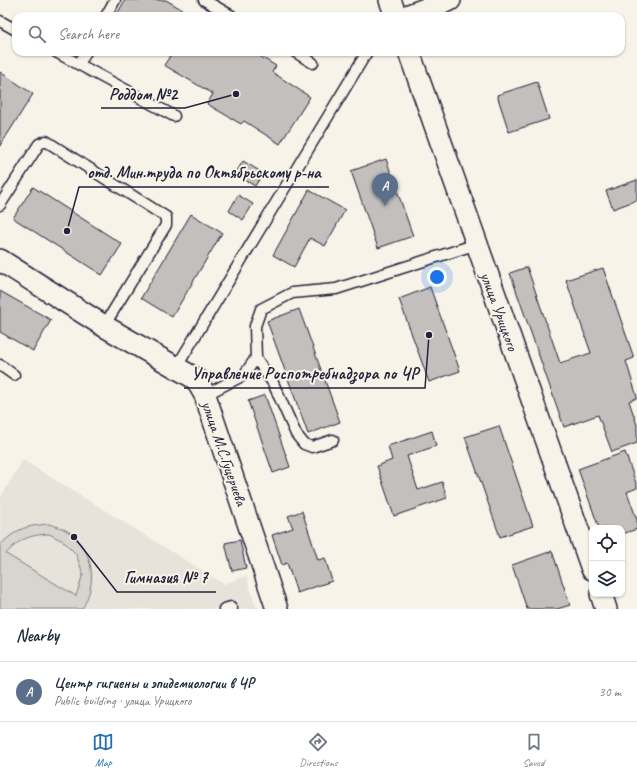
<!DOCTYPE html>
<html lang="en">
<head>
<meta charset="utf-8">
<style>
  :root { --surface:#fff; --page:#f2f2f3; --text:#1f2937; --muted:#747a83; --line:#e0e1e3; --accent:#1f6fb2 }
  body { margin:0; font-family:Caveat,sans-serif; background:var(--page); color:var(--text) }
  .controls { position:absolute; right:12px; bottom:12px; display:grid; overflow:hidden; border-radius:8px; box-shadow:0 1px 3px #0004 }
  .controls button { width:36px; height:36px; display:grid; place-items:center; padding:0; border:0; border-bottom:1px solid var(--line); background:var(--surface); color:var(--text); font:20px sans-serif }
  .you { position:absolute; left:437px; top:277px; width:14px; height:14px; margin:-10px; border:3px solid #fff; border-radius:50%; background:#1a73e8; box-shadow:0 0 0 6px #1a73e833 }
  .badge { display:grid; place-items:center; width:26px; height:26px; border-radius:50%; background:var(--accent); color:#fff; font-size:13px; font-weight:700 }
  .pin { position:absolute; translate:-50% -33px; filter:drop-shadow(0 1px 2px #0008) }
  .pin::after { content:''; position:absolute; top:21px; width:14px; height:12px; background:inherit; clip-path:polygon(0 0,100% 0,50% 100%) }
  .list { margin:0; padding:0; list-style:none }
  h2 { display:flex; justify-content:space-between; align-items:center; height:52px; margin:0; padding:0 16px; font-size:17px }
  h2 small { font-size:13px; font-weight:400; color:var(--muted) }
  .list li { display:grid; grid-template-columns:26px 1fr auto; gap:12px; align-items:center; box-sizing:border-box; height:60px; padding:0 16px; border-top:1px solid var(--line) }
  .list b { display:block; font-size:15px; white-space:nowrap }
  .list p { margin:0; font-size:13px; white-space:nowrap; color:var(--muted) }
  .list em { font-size:13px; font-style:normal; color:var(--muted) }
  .icon { flex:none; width:22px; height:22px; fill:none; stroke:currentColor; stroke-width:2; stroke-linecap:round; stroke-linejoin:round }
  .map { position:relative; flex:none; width:637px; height:609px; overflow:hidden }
  .search { position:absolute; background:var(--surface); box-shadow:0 1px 3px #0004; left:12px; right:12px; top:12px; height:44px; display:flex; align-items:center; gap:10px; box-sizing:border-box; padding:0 14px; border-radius:12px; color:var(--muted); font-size:15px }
  .sheet { height:112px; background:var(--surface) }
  nav { display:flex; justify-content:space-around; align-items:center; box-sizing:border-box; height:56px; border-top:1px solid var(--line); background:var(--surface); font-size:11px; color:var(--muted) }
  nav a { display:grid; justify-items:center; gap:2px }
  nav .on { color:var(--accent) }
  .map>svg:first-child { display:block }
  .built { fill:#e7e3db }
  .green { fill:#d8d5cf; stroke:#7d7c85; fill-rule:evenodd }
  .building { fill:#c2bfbd; stroke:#22223b }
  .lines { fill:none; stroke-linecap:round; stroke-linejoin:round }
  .service-casing { stroke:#22223b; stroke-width:13 }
  .minor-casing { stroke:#22223b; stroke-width:24 }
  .service { stroke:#f7f3e8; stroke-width:10 }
  .minor { stroke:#f7f3e8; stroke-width:21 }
  .labels { text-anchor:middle; stroke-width:4; stroke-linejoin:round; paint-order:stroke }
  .street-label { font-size:16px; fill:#22223b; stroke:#f7f3e8 }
  .leader { fill:none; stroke:#22223b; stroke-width:1.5 }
  .callout-dot { fill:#22223b; stroke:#f7f3e8; stroke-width:1.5 }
  .callout-label { font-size:17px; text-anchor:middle; font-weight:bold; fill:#22223b; stroke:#f7f3e8; stroke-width:4; stroke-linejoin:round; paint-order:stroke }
</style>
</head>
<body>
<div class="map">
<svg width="637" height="609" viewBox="0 0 637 609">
  <rect width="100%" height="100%" fill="#f7f3e8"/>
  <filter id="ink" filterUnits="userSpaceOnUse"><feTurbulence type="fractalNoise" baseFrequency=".025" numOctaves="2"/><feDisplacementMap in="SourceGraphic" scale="8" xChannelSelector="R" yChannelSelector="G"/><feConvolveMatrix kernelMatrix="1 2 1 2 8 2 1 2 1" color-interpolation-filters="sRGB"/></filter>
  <g filter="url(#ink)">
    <!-- built -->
    <path class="built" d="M23,460L224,584L246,576L257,609H0V498Z"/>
    <!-- green -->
    <path class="green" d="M49,524C55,526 64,528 69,532C94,552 98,582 82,609H0V545C18,528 25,526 49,524ZM49,534L63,541L76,554L83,574L76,596L6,554C19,539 29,535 49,534Z"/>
    <!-- building -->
    <g class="building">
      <path d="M125,0H166L193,16H116Z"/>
      <path d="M173,52H253L276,66L272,72L310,97L280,144L244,121L241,124L207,104L213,94L164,65Z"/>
      <path d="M0,72L33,94L0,146Z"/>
      <path d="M537,82L549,119L509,132L497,95Z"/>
      <path d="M386,159L413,236L378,248L351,171Z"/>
      <path d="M243,161L263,173L255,186L235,174Z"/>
      <path d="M637,180V200L613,209L606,191Z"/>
      <path d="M33,187L122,244L102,275L13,218Z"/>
      <path d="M309,190L345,210L325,246L310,238L294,267L273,255Z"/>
      <path d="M238,195L253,204L243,220L229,211Z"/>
      <path d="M191,214L222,233L172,317L141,298Z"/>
      <path d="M527,267L560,363L591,353L566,280L603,268L634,358L626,361L637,397V398L629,401L637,425V443L612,452L598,415L564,427L510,273Z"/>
      <path d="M430,287L460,371L429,382L399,299Z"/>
      <path d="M0,291L51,320L33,351L0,332Z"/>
      <path d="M299,309L340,422L308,434L267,321Z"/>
      <path d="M265,395L290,467L273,473L248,401Z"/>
      <path d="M499,426L533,526L500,537L465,437Z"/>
      <path d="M432,431L436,446L407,456L418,490L442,482L447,498L394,516L377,466L392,460L388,446Z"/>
      <path d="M625,452L637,486V488L627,492L637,520V529L622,534V528H599L578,469Z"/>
      <path d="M302,511L318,560L325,558L332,581L297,593L287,563L282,565L272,535L293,528L288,516Z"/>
      <path d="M240,540L246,568L232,571L225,543Z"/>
      <path d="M552,551L570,605L557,609H527L512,565Z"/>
    </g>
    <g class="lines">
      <defs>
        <g id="service">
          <path d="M204,0L232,16"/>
          <path d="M106,16L115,0"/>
          <path d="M0,21L16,30"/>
          <path d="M56,52L174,116"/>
          <path d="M295,52L313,63"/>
          <path d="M79,64L86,52"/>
          <path d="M0,205L39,144L46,141L166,217V225L104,326"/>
          <path d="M256,358L273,383L296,434L304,444L312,447L333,440"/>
          <path d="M0,365L14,375"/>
          <path d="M176,368L367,52"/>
          <path d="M205,395L244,375L256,358L255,326L261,309L292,293L336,289L477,244"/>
          <path d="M224,609L231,607L232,609"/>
        </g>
        <g id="minor">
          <path d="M390,0L396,16"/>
          <path d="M406,16L450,0"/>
          <path d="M409,52L592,569"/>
          <path d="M0,260L104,326L196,379L205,395L277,609"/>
          <path d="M601,594L606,609"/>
        </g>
      </defs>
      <!-- service casing -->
      <use href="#service" class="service-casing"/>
      <!-- minor casing -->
      <use href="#minor" class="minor-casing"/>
      <!-- service -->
      <use href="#service" class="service"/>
      <!-- minor -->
      <use href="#minor" class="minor"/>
    </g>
  </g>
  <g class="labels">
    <!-- street labels -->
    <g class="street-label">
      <text transform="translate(500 311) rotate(70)" y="6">улица Урицкого</text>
      <text transform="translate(225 453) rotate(71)" y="6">улица М.С.Гуцериева</text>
    </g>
  </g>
  <!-- callouts -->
  <path class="leader" d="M236 94L185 108H101M67 231L79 187H329M429 335L425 388H184M74 537L117 592H216"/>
  <g class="callout-dot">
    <circle cx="236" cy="94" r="4"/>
    <circle cx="67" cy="231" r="4"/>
    <circle cx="429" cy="335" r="4"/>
    <circle cx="74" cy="537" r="4"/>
  </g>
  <g class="callout-label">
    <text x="143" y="100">Роддом №2</text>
    <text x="204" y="178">отд. Мин.труда по Октябрьскому р-на</text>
    <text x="305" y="379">Управление Роспотребнадзора по ЧР</text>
    <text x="166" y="583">Гимназия № 7</text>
  </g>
</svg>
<div class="controls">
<button><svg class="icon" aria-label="locate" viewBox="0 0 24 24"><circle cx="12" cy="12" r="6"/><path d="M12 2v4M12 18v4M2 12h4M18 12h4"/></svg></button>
<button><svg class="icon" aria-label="layers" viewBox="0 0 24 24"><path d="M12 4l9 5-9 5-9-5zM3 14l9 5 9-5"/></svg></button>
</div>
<div class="you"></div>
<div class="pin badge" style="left:385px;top:206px;background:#5c6f8a">A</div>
<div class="search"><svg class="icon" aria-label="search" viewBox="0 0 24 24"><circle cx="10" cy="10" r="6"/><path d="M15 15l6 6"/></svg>Search here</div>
</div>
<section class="sheet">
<h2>Nearby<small></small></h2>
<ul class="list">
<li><span class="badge" style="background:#5c6f8a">A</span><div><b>Центр гигиены и эпидемиологии в ЧР</b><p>Public building · улица Урицкого</p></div><em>30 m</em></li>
</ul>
</section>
<nav>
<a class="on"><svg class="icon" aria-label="map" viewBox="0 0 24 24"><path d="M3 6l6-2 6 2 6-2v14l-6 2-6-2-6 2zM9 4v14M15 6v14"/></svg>Map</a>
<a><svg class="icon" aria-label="directions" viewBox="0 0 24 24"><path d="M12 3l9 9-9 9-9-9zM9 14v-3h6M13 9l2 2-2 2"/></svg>Directions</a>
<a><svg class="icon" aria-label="saved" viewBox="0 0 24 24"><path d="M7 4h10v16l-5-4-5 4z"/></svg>Saved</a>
</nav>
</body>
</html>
